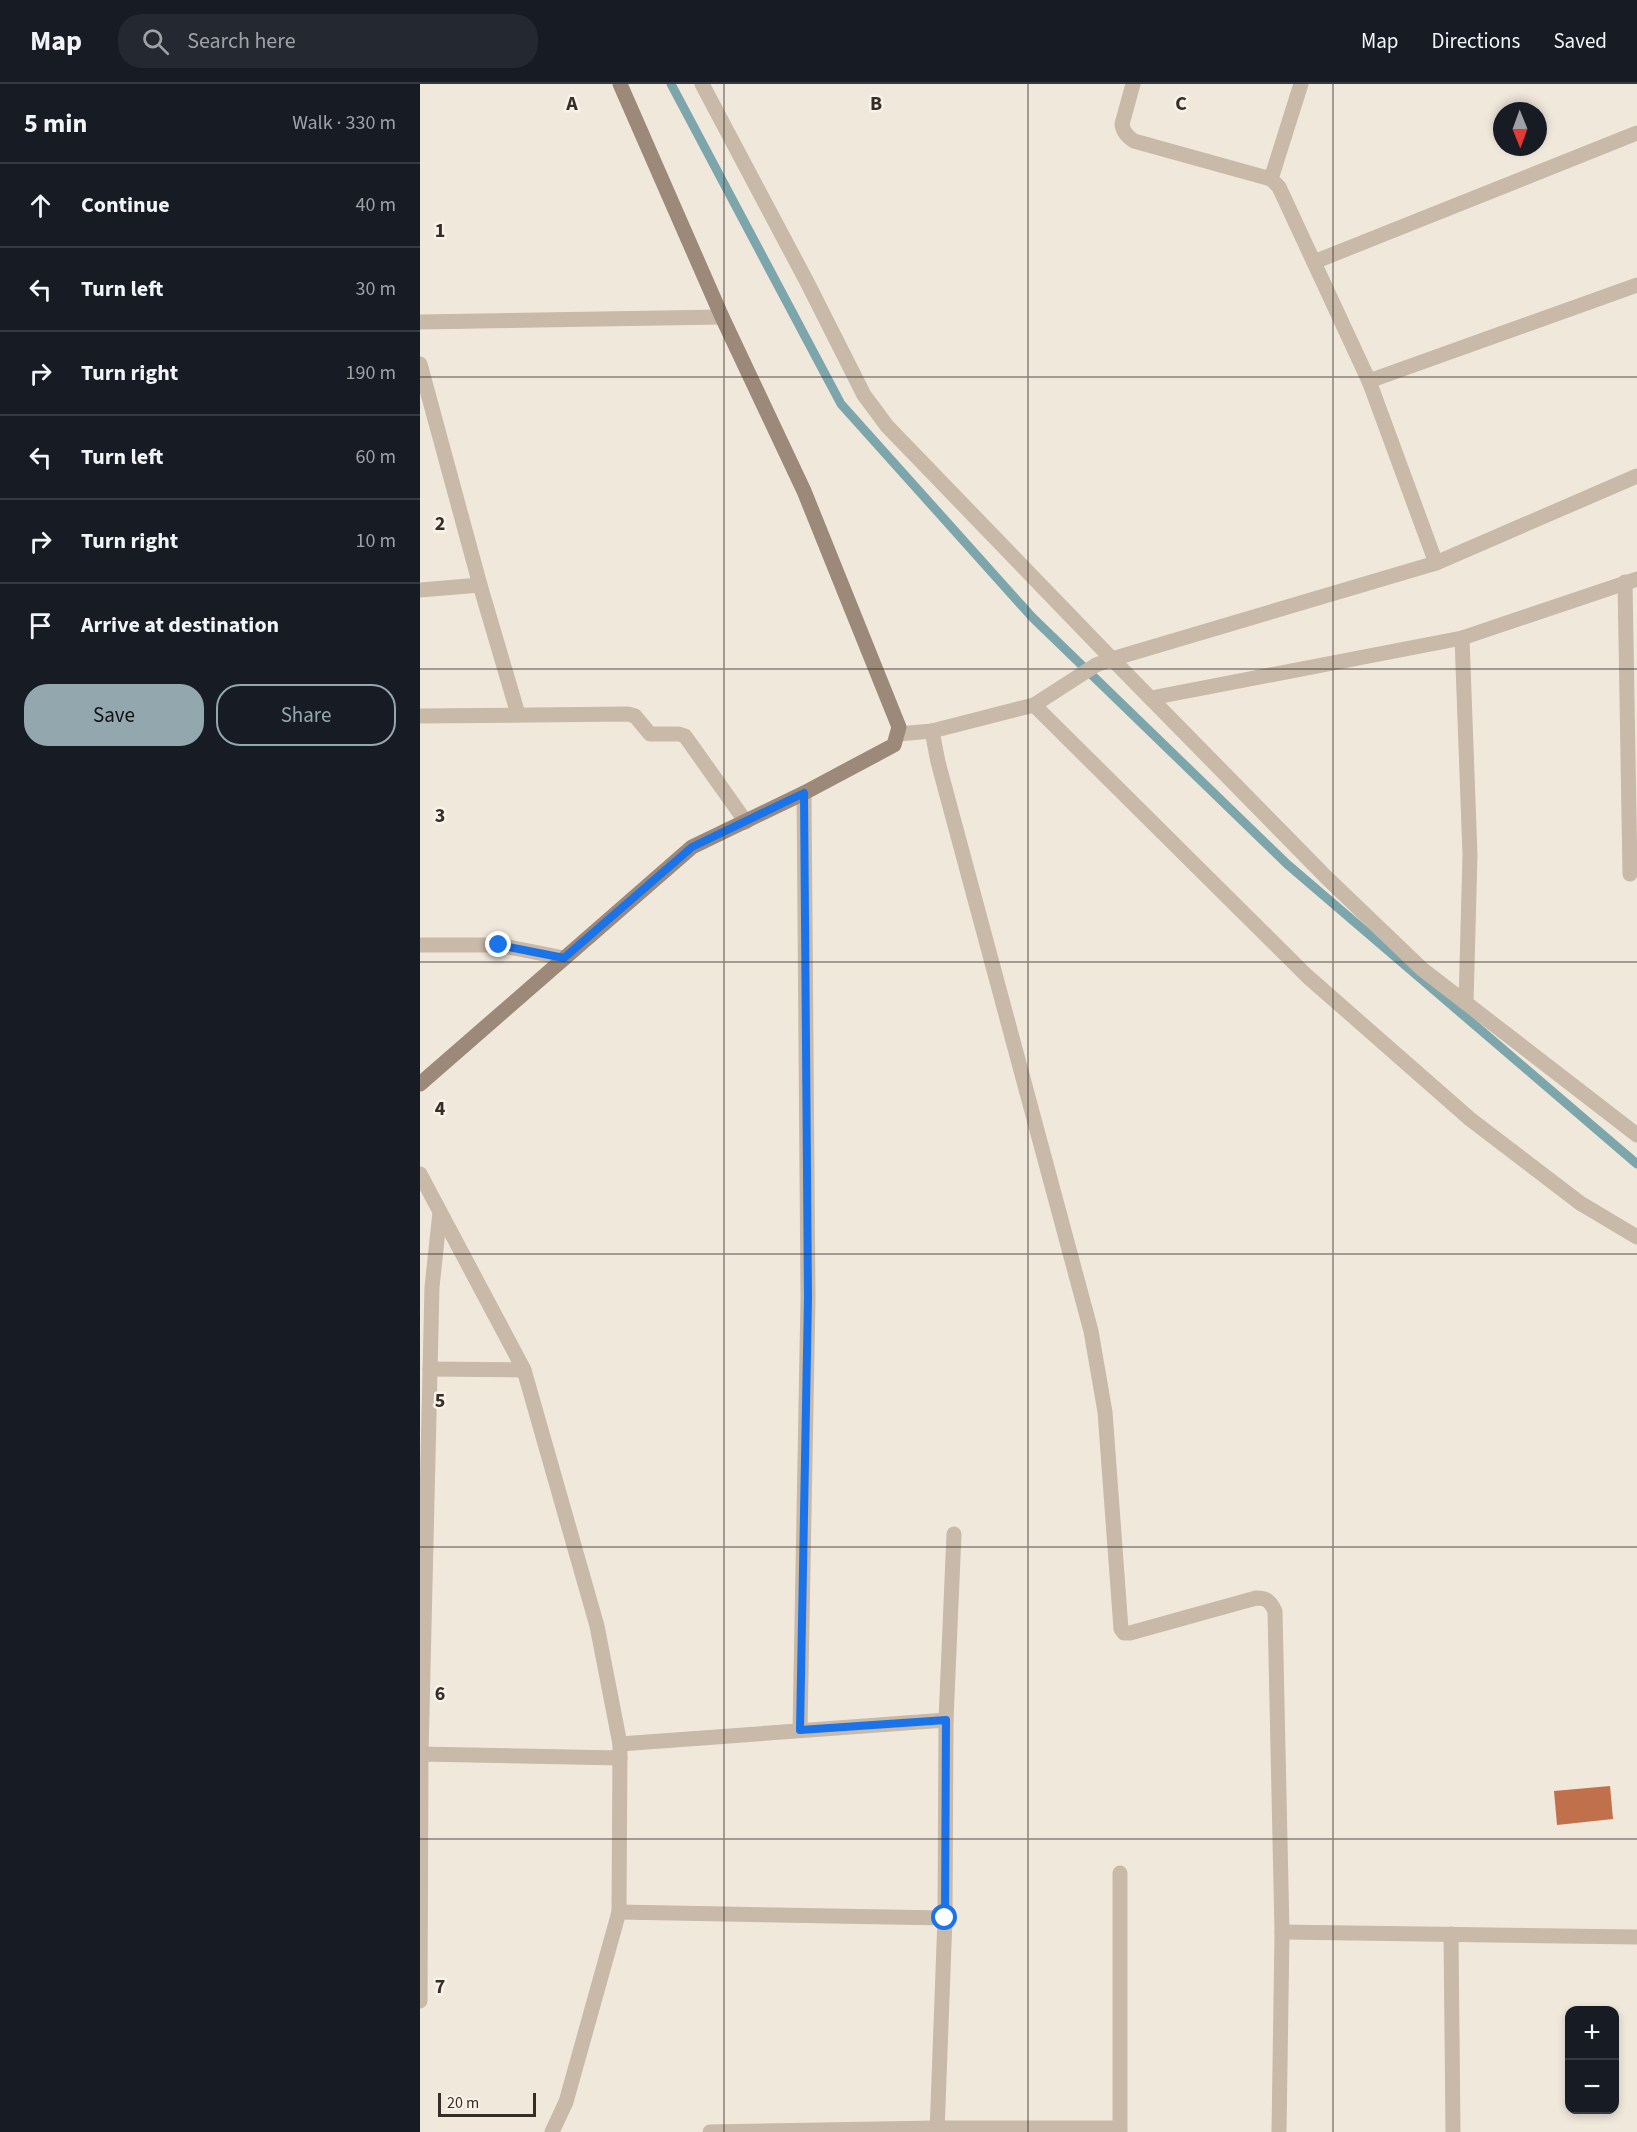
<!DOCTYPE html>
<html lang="en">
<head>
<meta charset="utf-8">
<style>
  :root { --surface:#171b24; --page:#242831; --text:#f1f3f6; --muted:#9ea1a6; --line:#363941; --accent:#93a8ae }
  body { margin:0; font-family:"Source Sans 3",sans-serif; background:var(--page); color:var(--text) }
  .controls { position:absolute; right:18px; bottom:18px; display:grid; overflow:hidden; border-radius:12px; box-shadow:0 3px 9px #0003 }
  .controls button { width:54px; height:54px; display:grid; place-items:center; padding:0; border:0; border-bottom:2px solid var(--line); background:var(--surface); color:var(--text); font:30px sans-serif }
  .compass { position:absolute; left:1073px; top:18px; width:54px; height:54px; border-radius:50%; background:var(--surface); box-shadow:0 3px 9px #0003; rotate:179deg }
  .scale { position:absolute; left:18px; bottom:15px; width:98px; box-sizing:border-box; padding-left:6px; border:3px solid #352d28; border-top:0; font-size:16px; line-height:21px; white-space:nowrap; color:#352d28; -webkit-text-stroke:4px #f9f2e8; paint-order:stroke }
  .stop { position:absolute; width:18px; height:18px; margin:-14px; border:4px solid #1a73e8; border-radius:50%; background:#fff }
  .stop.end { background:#1a73e8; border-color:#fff; box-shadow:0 2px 6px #0008 }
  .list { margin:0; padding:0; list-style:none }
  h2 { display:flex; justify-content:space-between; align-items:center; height:78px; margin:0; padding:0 24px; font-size:26px }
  h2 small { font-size:20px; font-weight:400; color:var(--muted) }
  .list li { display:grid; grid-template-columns:39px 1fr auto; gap:18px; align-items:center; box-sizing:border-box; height:84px; padding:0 24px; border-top:2px solid var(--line) }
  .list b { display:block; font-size:22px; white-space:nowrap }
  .list em { font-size:20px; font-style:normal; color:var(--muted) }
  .actions { display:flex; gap:12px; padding:18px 24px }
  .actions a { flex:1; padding:14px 0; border:2px solid var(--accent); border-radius:24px; text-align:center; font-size:21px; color:var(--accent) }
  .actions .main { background:var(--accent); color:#111 }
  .icon { flex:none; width:33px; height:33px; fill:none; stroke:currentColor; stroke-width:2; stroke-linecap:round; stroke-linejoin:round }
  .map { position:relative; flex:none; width:1217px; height:2048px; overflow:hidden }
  header { display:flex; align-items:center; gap:36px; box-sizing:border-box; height:84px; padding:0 30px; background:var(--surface); border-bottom:2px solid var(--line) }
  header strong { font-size:28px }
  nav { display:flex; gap:33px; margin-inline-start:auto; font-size:21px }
  .search { width:420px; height:54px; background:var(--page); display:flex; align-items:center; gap:15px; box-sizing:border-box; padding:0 21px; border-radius:24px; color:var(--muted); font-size:22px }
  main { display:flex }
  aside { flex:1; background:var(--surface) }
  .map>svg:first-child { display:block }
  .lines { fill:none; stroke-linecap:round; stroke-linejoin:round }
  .stream { stroke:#7ca6ac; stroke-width:9 }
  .building { fill:#c0704a }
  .street { stroke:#c8b9a8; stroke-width:15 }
  .secondary { stroke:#9c897a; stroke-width:15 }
  .route { stroke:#1a73e8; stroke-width:8 }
  .grid { fill:none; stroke:#352d28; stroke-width:1.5; stroke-opacity:0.55 }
  .grid-label { font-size:20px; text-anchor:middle; font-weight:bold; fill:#352d28; stroke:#f9f2e8; stroke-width:5; stroke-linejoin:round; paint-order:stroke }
</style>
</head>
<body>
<header>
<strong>Map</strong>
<div class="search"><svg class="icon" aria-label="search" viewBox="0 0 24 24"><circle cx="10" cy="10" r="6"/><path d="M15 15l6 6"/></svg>Search here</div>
<nav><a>Map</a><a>Directions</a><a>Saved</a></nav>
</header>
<main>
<aside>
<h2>5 min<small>Walk · 330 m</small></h2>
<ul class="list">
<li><svg class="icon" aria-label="ahead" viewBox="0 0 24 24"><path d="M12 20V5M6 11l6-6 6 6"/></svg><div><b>Continue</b></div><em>40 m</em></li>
<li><svg class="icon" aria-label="left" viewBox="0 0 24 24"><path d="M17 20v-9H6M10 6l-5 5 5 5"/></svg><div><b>Turn left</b></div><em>30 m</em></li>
<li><svg class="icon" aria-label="right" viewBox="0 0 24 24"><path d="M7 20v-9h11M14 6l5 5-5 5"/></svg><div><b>Turn right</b></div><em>190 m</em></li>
<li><svg class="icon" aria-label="left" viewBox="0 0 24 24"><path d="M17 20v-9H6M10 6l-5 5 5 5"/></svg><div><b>Turn left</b></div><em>60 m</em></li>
<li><svg class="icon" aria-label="right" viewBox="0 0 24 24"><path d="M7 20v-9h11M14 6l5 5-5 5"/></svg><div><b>Turn right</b></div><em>10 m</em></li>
<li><svg class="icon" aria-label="arrive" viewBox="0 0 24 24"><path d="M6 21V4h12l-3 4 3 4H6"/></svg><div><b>Arrive at destination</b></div></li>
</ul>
<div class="actions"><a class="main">Save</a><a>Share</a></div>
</aside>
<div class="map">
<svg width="1217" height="2048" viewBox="0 0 1217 2048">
  <rect width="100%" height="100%" fill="#f1e8dc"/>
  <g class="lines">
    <!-- stream -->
    <path class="stream" d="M251,0L421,320L612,533L867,780L1217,1080"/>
  </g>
  <!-- building -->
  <path class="building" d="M1190,1702L1193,1735L1137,1741L1134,1707Z"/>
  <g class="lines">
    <!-- street -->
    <g class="street">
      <path d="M282,0L387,198L444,311L467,342L692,575L907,794L1002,885L1217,1051"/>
      <path d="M713,0L702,40C703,48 707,52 714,57L851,95"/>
      <path d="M881,0L851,95L859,103L949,297L1016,479"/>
      <path d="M894,178L1217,49"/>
      <path d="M0,238L302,233"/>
      <path d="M0,280L60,501L98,630"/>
      <path d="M949,297L1217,201"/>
      <path d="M1205,498L1210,790"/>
      <path d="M0,506L60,501"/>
      <path d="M1042,554L1050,771L1046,919"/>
      <path d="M731,614L1042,554L1217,495"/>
      <path d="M614,621L887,892L1050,1035L1160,1119L1217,1153"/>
      <path d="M0,632L208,630L215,632L230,650H259L265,652L326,738"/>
      <path d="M512,647L518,678L671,1247L685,1328L701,1545L704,1549H710L836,1514C847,1514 850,1517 855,1527L862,1848L859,2048"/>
      <path d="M478,650L512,647L614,621L676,581L692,575L1016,479L1217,392"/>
      <path d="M0,861H79L144,874"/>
      <path d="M0,1090L104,1286L177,1542L200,1660L199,1828L146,2018L132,2048"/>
      <path d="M10,1285L104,1286"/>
      <path d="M380,1646L388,1214L384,709"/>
      <path d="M200,1660L526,1636"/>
      <path d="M0,1670L200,1674"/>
      <path d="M700,1789V2048"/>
      <path d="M199,1828L525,1834"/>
      <path d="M862,1848L1217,1853"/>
      <path d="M1031,1850L1033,2048"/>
      <path d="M0,1917L1,1670L12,1203L20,1128"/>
      <path d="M290,2048L515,2044H699"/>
      <path d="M517,2048L525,1834L526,1636L534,1450"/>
    </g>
    <!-- secondary -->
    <path class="secondary" d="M0,1000L272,763L384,709L474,661L479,643L384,407L302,233L200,0"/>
  </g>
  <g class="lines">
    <!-- route -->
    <path class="route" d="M79,861L144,874L272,763L384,709L388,1214L380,1646L526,1636L525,1834"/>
  </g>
  <!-- grid -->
  <path class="grid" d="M304,0V2048M608,0V2048M913,0V2048M0,293H1217M0,585H1217M0,878H1217M0,1170H1217M0,1463H1217M0,1755H1217"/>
  <g class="grid-label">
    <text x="152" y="26">A</text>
    <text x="456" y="26">B</text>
    <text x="761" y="26">C</text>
    <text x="20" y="153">1</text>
    <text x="20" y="446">2</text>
    <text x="20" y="738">3</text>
    <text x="20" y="1031">4</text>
    <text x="20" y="1323">5</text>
    <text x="20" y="1616">6</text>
    <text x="20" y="1909">7</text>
  </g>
</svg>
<div class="controls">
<button>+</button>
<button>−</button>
</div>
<svg class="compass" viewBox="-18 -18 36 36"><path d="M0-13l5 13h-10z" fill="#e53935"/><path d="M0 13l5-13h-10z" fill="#9ea1a6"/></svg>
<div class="scale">20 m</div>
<div class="stop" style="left:525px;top:1834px"></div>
<div class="stop end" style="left:79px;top:861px"></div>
</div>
</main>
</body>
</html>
